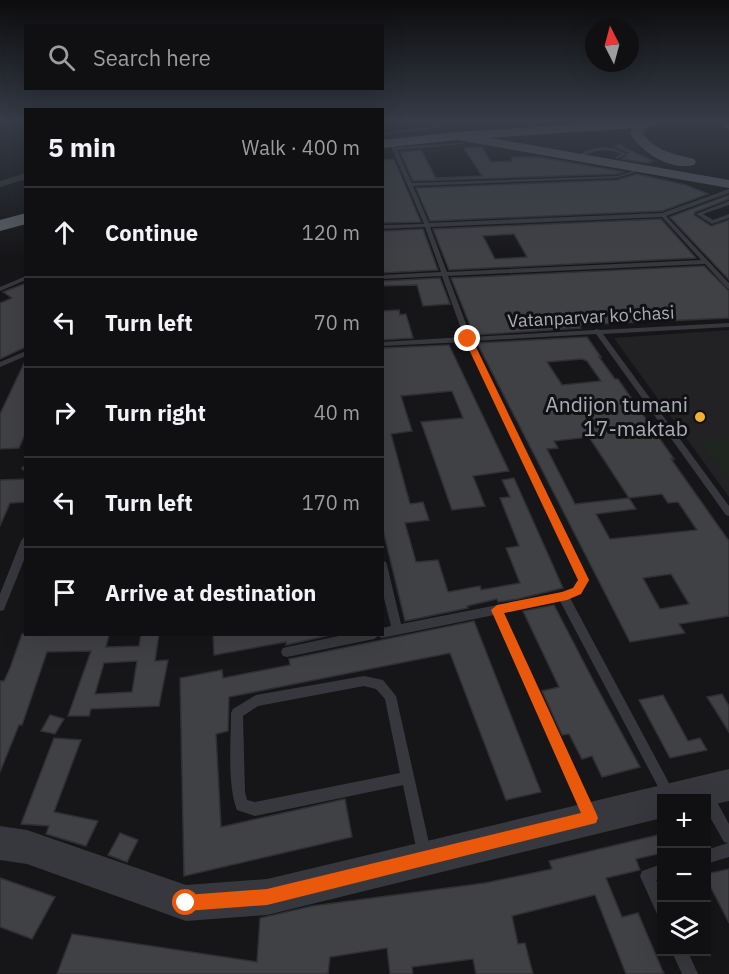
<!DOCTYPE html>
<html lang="en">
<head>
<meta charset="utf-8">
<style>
  :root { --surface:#101012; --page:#19191b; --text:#f1f3f6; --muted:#9c9d9f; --line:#303032 }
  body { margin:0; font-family:"IBM Plex Sans",sans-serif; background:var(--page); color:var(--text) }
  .controls { position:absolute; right:18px; bottom:18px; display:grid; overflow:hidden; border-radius:0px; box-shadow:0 6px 24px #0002 }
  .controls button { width:54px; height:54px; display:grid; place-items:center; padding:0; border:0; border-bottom:2px solid var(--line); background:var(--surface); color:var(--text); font:30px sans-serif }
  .compass { position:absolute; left:585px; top:18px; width:54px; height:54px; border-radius:50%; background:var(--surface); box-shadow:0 6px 24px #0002; rotate:354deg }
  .stop { position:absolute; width:18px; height:18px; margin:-14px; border:4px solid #ea580c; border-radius:50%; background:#fff }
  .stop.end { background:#ea580c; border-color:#fff; box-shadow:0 2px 6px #0008 }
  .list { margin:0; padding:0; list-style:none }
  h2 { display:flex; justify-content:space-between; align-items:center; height:78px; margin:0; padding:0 24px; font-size:26px }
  h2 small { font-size:20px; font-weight:400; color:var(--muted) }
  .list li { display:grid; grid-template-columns:39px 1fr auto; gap:18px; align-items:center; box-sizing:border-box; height:90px; padding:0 24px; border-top:2px solid var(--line) }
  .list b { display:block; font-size:22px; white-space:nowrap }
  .list em { font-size:20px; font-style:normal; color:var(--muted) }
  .icon { flex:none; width:33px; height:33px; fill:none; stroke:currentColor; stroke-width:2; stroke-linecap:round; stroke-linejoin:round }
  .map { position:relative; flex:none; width:729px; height:974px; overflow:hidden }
  .search { position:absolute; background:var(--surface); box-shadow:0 6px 24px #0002; left:24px; top:24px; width:360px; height:66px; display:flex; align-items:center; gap:15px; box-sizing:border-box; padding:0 21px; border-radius:0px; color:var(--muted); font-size:22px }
  .panel { position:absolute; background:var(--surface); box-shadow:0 6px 24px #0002; left:24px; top:108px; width:360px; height:528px; border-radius:0px }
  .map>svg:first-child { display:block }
  .built { fill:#222225 }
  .green { fill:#1e261f }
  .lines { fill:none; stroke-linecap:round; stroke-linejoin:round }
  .canal { fill:#2c353c; fill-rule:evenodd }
  .building { fill:#404145; stroke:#303034; stroke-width:1.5; fill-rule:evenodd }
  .service { fill:#37383d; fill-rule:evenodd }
  .tertiary { fill:#37383d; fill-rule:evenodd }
  .primary { fill:#53555c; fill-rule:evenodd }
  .trunk { fill:#5b5e65; fill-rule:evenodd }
  .route { fill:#ea580c }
  .poi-dot { fill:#f2b134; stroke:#111113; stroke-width:2 }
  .labels { text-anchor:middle; stroke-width:6; stroke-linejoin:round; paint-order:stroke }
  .far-street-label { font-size:18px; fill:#a8adb8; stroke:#111113 }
  .poi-label { font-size:21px; fill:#a8adb8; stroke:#111113; text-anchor:end }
</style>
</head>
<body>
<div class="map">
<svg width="729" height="974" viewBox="0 0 729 974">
  <rect width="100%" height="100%" fill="#161618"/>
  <!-- built -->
  <path class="built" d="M729,330V497L614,338Z"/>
  <!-- green -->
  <path class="green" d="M729,437V480L698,441Z"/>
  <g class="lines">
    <!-- canal -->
    <path class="canal" d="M26,173V179L0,187V181Z"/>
  </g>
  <!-- building -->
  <g class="building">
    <path d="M621,144L625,148L653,161L646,163L622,159L629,153L614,146Z"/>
    <path d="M482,147L491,162L512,161V157H539L624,172L617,174L413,181L400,152L421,150L436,178L482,176L464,148Z"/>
    <path d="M394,159L421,222L382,223V160Z"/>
    <path d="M637,174L686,185L708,194L662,211L430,221L416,188L617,180Z"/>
    <path d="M729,195V199L695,212L694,215L711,226L729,220V280L670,217Z"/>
    <path d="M661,219L696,258L449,270L433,229ZM514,234L527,257L495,259L483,236Z"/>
    <path d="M423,229L438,270L382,273V231Z"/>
    <path d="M704,266L729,291V318L579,325L581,328L474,335L451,278Z"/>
    <path d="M440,278L450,304L423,306L417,285L382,286V281Z"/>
    <path d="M26,283V347L0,359V303L12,298L3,292Z"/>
    <path d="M399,310L400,315L406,314L413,338L382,340V311Z"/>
    <path d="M587,337L601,357H599L615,379H618L674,459H671L729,541V616L679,624L685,633L630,642L477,343ZM582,359L587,361L601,381L562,385L547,362ZM589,437L629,498L662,494L668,503L678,502L697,530L610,539L596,514L636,509L629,498L575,504L547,449L558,448L554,441ZM671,574L689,604L660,609L643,578Z"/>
    <path d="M449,345L509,471L473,476L485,506L452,510L421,422L463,418L452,391L401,396L412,431L391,434L410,504L423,502L429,520L405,523L416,562L438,560L448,592L480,586L481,590L520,583L506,548L519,546L500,498L510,497L502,480L514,478L563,588L518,599L498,602L497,599L467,606L468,608L405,621L382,526V348Z"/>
    <path d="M26,359V432L19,448L0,449V414Z"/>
    <path d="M26,479V502L10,503L0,526V480Z"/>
    <path d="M554,605L594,682L640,767L602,777L592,756L582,759L569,734L562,735L542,691L559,687L523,611Z"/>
    <path d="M474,621L541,792L506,800L450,653L229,697L228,731L216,734L221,827L345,799L352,837L184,876L180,678L222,670L223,678L290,665L289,659Z"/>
    <path d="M22,634L109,635L106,647L139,646L141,634H159L155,661L168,660L159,706L91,709L89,716H68L91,651L47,652L22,725H19L0,772V681H4L10,668ZM137,661L132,692L95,694L104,663Z"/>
    <path d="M213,634H335L286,645V642L214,655Z"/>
    <path d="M722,694L729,706V732L707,697Z"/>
    <path d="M663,695L688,741L700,738L707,750L670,758L639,700Z"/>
    <path d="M50,715L64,719L55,734L41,731Z"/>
    <path d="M54,738L81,740L54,812L98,821L86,846L46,834L49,826L21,824Z"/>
    <path d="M120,833L138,840L127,862L108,855Z"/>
    <path d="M662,834V853L636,859L640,870L606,878L622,917L638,913L664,974H626L595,895L512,916L518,944L525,943L533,974H476L473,959L412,967L413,974H390L387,948L330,957L328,974H57L72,934L257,962L260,918L312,906L485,883L552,869L549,861Z"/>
    <path d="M729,869V923L706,878V874Z"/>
    <path d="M0,878L55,897L32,939L0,927Z"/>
  </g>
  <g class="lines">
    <!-- service -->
    <g class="service">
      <path d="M446,123H452L431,129L382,135V133L431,127Z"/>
      <path d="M390,142H394L396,147L463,143L465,144L397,150L412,183L617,176L643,168L645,169L617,178L413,186L429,223L662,213L729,189V193L666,216L729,283V289L727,288L705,264L448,276L471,337L594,330L597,329L600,330L729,323V327L603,334L729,506V516L726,515L596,334L473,341L589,580L581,594L570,598L677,798H664L560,601L504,613L595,812L593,817L588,819L583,817L494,615L382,638L378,636L374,639L287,657L283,656L281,652L283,648L287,647L348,634H382V628L391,626L382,590V561L386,562L387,565L401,624L563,592L573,588L579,580L466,342L382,346V342L464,337L442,276L382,279V275L441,272L425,227L382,229V225L424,224L392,149ZM662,217L701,260L447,272L430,227Z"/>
      <path d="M601,147L613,148L627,154L617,159L615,157L621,154C609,149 600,149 588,154C583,156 580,158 575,157L588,150Z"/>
      <path d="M729,201V205L703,214L713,220L729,214V218L712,224L696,214Z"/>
      <path d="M26,276V280L0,291V287Z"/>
      <path d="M26,351V356L0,367V362Z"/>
      <path d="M26,464V471L22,470L21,468Z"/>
      <path d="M26,537V555L5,607L4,610L0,611V594L21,541L23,538Z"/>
      <path d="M364,676L383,680L396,696L431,852L429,857L424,859L419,857L417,852L403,785L255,816L237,810C227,784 231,742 231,713L233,709L256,695ZM364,686L376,689L385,699L400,773L255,802L247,800L245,792L243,716L258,706Z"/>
      <path d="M706,789L711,791L729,824V857L706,864V850L728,843L724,842L706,810V798H700L699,796L701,791Z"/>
      <path d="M662,864V878L656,880L662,892V916L657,914L640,876L642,871Z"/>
      <path d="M672,952H688L698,974H682Z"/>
    </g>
    <!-- tertiary -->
    <path class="tertiary" d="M729,769V801L706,806V798H662V818L267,915L186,921L27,864L0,860V826L27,830L186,885L267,879Z"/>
    <!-- primary -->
    <g class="primary">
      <path d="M638,123H650L643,133C654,151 675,154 694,159L696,162L694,165C670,171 641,152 630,133Z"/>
      <path d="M718,123H729V129Z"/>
      <path d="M457,132L729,180V188L452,139L451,136L452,133Z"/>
    </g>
    <!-- trunk -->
    <g class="trunk">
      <path d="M594,123H656L649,127L457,140L382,148V140L457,132Z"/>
      <path d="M26,213V224L0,231V220Z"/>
    </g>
  </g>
  <!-- sky -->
  <linearGradient id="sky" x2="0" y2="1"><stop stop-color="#0c0c0d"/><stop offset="0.47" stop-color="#363c48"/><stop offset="1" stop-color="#363c48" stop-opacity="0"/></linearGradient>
  <rect width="729" height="259" fill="url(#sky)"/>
  <!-- route -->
  <path class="route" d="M468,337L472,339L589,580L581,594L567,600L504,613L596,813L598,818L596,823L267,905L186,911L180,909L178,903L180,898L186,895L267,889L581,813L491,610L497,605L562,592L573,588L578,580L464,339Z"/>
  <!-- markers -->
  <circle class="poi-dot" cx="700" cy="417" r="6"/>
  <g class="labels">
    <!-- far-street labels -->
    <g class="far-street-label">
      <text transform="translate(591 317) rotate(-3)" y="6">Vatanparvar ko'chasi</text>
    </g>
    <!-- poi labels -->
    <g class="poi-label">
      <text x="688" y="412">Andijon tumani<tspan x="688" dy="24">17-maktab</tspan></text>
    </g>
  </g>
</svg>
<div class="controls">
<button>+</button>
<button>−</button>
<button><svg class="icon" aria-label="layers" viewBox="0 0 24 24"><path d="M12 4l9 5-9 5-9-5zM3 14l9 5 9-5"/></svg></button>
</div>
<svg class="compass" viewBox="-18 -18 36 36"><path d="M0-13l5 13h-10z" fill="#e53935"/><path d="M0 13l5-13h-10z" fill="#9c9d9f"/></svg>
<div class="stop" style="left:186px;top:903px"></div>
<div class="stop end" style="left:468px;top:339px"></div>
<div class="search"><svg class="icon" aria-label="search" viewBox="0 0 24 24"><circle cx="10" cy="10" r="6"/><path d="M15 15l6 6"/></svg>Search here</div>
<section class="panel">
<h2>5 min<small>Walk · 400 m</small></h2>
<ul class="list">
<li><svg class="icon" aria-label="ahead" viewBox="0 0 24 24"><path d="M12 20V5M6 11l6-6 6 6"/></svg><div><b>Continue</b></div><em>120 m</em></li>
<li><svg class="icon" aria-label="left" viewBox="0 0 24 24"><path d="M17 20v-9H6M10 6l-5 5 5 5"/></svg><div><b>Turn left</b></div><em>70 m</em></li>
<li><svg class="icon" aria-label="right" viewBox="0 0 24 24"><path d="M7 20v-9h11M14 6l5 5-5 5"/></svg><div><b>Turn right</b></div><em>40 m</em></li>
<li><svg class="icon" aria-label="left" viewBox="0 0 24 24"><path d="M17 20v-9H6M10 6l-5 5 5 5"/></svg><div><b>Turn left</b></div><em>170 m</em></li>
<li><svg class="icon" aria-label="arrive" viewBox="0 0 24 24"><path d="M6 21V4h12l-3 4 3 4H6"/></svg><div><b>Arrive at destination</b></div></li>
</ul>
</section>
</div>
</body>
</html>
